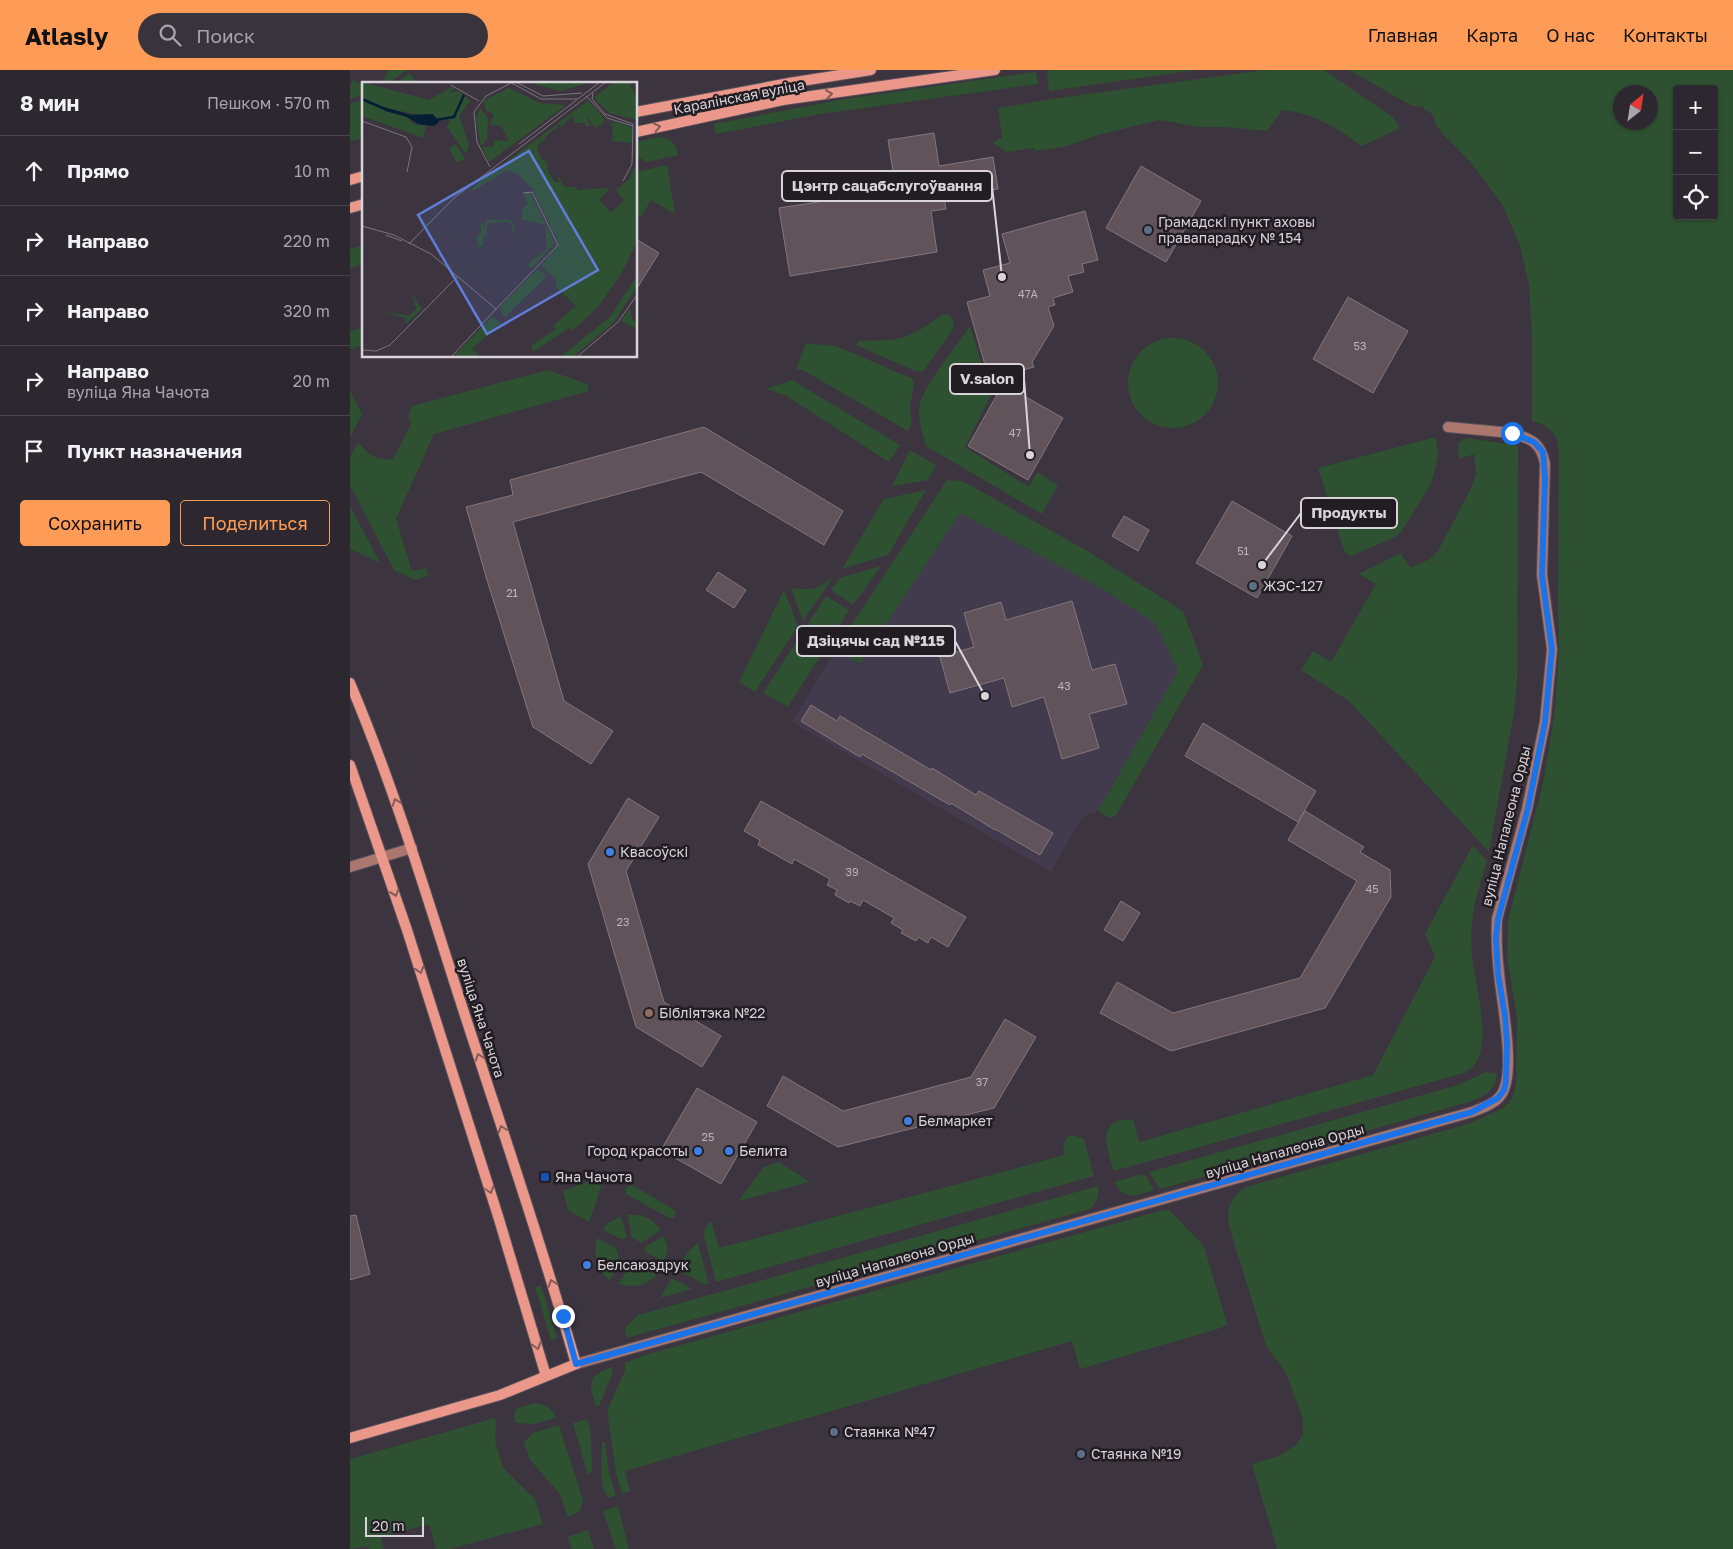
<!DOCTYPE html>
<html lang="ru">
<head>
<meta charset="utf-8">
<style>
  :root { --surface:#2d272f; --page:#39333b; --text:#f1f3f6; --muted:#a7a5aa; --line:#48444b; --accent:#fe9c57 }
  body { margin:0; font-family:"Golos Text",sans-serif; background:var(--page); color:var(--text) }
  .controls { position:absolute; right:15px; top:15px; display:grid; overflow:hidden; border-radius:5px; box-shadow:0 1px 4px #0004 }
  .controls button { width:45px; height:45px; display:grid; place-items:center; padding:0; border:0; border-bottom:1px solid var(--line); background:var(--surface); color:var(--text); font:25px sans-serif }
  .compass { position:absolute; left:1263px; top:15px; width:45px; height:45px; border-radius:50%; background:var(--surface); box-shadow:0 1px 4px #0004; rotate:30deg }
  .scale { position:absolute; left:15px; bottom:12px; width:59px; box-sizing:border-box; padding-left:5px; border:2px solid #d9d4da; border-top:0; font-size:14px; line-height:18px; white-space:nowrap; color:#d9d4da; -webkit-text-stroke:4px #211d22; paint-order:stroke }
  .stop { position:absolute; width:15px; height:15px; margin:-11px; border:4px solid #1a73e8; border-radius:50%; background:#fff }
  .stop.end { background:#1a73e8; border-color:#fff; box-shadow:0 1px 5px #0008 }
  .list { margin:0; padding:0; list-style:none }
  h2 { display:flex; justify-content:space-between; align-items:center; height:65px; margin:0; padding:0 20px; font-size:21px }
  h2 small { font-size:16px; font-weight:400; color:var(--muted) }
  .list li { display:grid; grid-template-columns:32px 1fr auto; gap:15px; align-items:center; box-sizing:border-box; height:70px; padding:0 20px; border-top:1px solid var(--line) }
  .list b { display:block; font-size:19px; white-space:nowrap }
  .list p { margin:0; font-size:16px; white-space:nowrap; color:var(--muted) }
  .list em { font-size:16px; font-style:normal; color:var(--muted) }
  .actions { display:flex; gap:10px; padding:15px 20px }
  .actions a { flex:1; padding:11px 0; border:1px solid var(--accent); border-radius:5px; text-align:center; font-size:18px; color:var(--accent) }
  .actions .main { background:var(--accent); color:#111 }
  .icon { flex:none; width:28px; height:28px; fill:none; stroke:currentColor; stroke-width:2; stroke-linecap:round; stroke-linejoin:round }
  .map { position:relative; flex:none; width:1383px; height:1479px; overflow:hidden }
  header { display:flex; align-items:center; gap:30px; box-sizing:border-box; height:70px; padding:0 25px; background:var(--accent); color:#111 }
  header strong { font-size:24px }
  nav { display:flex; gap:28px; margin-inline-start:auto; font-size:18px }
  .search { width:350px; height:45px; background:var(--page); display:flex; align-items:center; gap:12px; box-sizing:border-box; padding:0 18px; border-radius:28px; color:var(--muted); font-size:19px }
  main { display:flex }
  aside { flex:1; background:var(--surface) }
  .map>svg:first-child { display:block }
  .education { fill:#423b4d }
  .green { fill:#2e5132; fill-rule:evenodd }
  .building { fill:#61535a; stroke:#84767d }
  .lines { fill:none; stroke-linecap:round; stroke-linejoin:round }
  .minor-casing { stroke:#58515b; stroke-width:12 }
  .secondary-casing { stroke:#58515b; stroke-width:12 }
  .minor { stroke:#aa766e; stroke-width:10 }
  .secondary { stroke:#eb988b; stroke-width:10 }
  .oneway { stroke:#865a56 }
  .route { stroke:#1a73e8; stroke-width:6 }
  .service-dot { fill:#5c6f8a; stroke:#211d22; stroke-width:2 }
  .shop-dot { fill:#3f7fe0; stroke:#211d22; stroke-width:2 }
  .education-dot { fill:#8d6e63; stroke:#211d22; stroke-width:2 }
  .transit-dot { fill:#1a4fb4; stroke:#211d22; stroke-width:2 }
  .labels { text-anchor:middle; stroke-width:5; stroke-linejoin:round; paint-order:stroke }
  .number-label { font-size:11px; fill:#bbb4ba }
  .street-label { font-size:14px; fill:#d9d4da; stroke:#211d22 }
  .poi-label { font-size:14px; fill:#d9d4da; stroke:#211d22; text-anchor:start }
  .inset-river { fill:none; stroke:#041e34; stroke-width:2.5 }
  .inset-road { fill:none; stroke:#7b747d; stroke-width:1 }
  .view { fill:#5f7dd9; fill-opacity:0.15; stroke:#5f7dd9; stroke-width:2.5 }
  .inset-edge { fill:none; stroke:#d9d4da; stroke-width:2.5 }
  .leader { fill:none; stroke:#d9d4da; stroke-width:2 }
  .callout-dot { fill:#d9d4da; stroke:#211d22; stroke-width:2 }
  .callout { fill:#211d22; stroke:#d9d4da; stroke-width:2 }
  .callout-label { font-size:15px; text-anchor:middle; font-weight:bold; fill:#d9d4da }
</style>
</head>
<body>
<header>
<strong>Atlasly</strong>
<div class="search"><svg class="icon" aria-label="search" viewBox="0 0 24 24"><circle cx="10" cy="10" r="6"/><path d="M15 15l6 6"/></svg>Поиск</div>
<nav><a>Главная</a><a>Карта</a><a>О нас</a><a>Контакты</a></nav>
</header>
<main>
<aside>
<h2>8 мин<small>Пешком · 570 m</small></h2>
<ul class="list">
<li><svg class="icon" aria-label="ahead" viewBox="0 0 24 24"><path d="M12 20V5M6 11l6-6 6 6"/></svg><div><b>Прямо</b></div><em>10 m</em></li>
<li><svg class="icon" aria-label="right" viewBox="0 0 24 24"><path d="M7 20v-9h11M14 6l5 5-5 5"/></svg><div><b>Направо</b></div><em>220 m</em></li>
<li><svg class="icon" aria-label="right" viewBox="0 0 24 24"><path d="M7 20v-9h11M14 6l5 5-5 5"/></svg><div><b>Направо</b></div><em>320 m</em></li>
<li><svg class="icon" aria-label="right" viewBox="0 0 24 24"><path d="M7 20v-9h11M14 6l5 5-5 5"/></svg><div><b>Направо</b><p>вуліца Яна Чачота</p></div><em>20 m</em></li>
<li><svg class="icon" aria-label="arrive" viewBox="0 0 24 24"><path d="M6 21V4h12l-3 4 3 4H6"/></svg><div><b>Пункт назначения</b></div></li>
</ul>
<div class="actions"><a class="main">Сохранить</a><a>Поделиться</a></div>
</aside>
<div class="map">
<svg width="1383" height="1479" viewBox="0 0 1383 1479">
  <rect width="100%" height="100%" fill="#3c343f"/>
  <!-- education -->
  <path class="education" d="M610,443L751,518L806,553L828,601L748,741L739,744L731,749L701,802L442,652L485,580L510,594Z"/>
  <!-- green -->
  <g class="green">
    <path d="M38,0H57L37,14H29L34,9Z"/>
    <path d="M705,0H846L699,21L697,1Z"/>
    <path d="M915,0H974L1043,47L1050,58L1012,76C987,58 963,43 932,40L917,61L875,57H849L809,50L748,65L714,77L684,81V78L656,82L643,73L652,67L648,38L701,29Z"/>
    <path d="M999,0H1383V1479H927L902,1394L929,1386L946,1375L953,1365V1349L936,1303L916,1276L879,1156C876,1140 881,1125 896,1117L1121,1053L1155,1037L1162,1028L1166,1015L1167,948L1157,887L1158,850L1193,714L1205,640L1209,579L1208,533L1209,380C1207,363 1199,355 1182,351V265L1179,215L1170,176L1153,136L1123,95L1091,62L1085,53L1083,45L1071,36H1062ZM1327,19H1364V146H1327ZM1300,22V52H1270V22Z"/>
    <path d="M686,2L688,14L471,44L366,64L364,54L495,29Z"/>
    <path d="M60,3L66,14H44Z"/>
    <path d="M2,9L14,16V25L0,29V16L2,14Z"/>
    <path d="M14,29V68L0,71V34Z"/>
    <path d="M309,67C320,68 327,74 328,85L296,92L286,85V72Z"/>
    <path d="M317,95L325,144L301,130L291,147L286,145V102Z"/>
    <path d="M14,175V194L0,198V179Z"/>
    <path d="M593,244L600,245L603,251V259L573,302L565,301L506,275L508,271L541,270L554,267L570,260Z"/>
    <path d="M620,256L641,325L615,377L679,417L687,402L708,415L692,444L576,376C572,363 567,348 570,334C574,315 608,274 620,256Z"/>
    <path d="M14,257V275L0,279V261Z"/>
    <circle cx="823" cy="313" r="45"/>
    <path d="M456,273L486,276L563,309L564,313L560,337L562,354L558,361L451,299L446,300Z"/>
    <path d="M198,300L237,314L239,321L84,364L46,449L62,501L76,498L78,506L65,510L44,500L0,415V388L8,372C19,385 26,391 43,389L61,354L58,347L62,336Z"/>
    <path d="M442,310L550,375L539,392L435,325L416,319Z"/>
    <path d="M0,321L12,344L0,367Z"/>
    <path d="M1086,367L1088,387L1081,414L1051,462L1044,468L1001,486L994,481L968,398Z"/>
    <path d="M1117,368L1168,376L1167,611L1164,642L1139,782L999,631L951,600L963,581L981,592L1026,514L1009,504L1051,483L1060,498L1080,489L1088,481L1120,420L1126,404L1124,384L1109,389L1108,374L1112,370Z"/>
    <path d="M560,380L586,395L578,410L542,416Z"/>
    <path d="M597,410L610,411L618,414L734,479L833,541L853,595L766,745L760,748L748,741L828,601L805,553L751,518L610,443L510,594L485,580Z"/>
    <path d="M576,420L538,485L492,499L534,429Z"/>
    <path d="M0,436L30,493L0,479Z"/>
    <path d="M531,496L503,535L481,520L490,508Z"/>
    <path d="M484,506L453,551L441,518C464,520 466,521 484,506Z"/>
    <path d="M434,520L448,556L405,622L389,612Z"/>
    <path d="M476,526L499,540L438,637L413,623Z"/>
    <path d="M1123,775L1137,791C1131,812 1123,833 1122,854C1121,864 1121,875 1122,885C1124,913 1149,989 1114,1003L764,1101C760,1087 747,1058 767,1051C772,1049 779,1050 783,1049L789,1072L1023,1005L1085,887L1075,864Z"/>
    <path d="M1136,1002L1147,1004C1145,1021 1134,1027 1119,1032L810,1119L799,1102L1108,1015Z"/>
    <path d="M722,1065L734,1069L744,1106L366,1212L353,1162L361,1150L369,1178L715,1085L713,1076L717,1067Z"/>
    <path d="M429,1092L460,1112L388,1131L414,1097Z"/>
    <path d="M791,1104L796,1106L804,1120C787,1125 774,1132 765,1112Z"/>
    <path d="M255,1105L239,1152L218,1140L213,1121Z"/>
    <path d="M282,1115L323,1139L326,1143L324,1148H319L276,1124L275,1119L278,1116Z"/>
    <path d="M748,1116C749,1127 747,1131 740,1139L276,1268L275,1258L288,1245Z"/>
    <path d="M819,1140L851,1173L855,1180L877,1254L871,1258L730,1299L722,1271L275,1401L280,1421L272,1424L266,1403L258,1347V1339L275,1300V1293L295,1285L810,1141Z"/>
    <path d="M278,1145C293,1144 301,1148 311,1160L291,1173L281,1166Z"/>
    <path d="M271,1146L277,1168L271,1169L253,1160L258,1153Z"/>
    <path d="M314,1166L318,1178L314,1192L294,1181L295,1177Z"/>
    <path d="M247,1168L266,1178L270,1192L260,1210C246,1201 243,1183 247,1168Z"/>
    <path d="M348,1173L359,1214L356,1215L327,1200L337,1183Z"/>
    <path d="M291,1191L311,1202C296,1215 288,1219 269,1214L279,1195H285Z"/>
    <path d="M322,1208L342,1219L310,1228Z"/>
    <path d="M191,1216L207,1268L201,1270L185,1217Z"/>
    <path d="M261,1297L263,1302L249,1336H246C239,1312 236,1308 261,1297Z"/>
    <path d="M183,1333C193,1333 203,1338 206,1348L184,1354L166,1353L164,1346L166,1339Z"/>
    <path d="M145,1348L146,1354L145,1371L154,1399L185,1429L193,1454L100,1479H86L79,1454L31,1467L34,1479H19L18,1476L0,1479V1389Z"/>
    <path d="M237,1349L241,1363L242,1401L240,1404L237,1403L223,1353Z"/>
    <path d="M209,1355L233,1430L230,1441L218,1447L210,1424L180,1390L174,1372L183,1363Z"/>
    <path d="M252,1372H255L259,1403L266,1425L259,1428C248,1419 252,1387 252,1372Z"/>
    <path d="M268,1436L279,1479H266L253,1441Z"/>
    <path d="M238,1460L244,1479H222L217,1467Z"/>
  </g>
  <!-- building -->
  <g class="building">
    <path d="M584,63L589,96L643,87L648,119L594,128L596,139L581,141L587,182L440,206L429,138L546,120L538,70Z"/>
    <path d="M791,96L851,131L816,192L756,158Z"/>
    <path d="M735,141L748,190L732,194L734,202L718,206L723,222L703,228L705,235L698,237L704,256L682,292L684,297L639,309L617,232L640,226L633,200L660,193L652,164Z"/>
    <path d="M286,169L309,183L286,220Z"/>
    <path d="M998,227L1058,261L1023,323L963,289Z"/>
    <path d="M653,314L713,348L678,410L618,376Z"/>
    <path d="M354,357L493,441L474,475L351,402L163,452L214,631L263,661L241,694L183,657L137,510L116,437L163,425L160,410Z"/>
    <path d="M882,431L942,466L907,528L846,493Z"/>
    <path d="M774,446L799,460L788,481L762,466Z"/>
    <path d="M368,502L396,520L384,538L356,520Z"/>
    <path d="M722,531L742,600L765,594L777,634L739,644L749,678L712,689L694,627L662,637L654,608L600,623L590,587L624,577L614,543L651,532L656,550Z"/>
    <path d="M461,635L487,651L490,646L581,700L582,698L626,725L629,721L703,763L690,785L645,759V760L601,733L600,735L512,684L510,687L451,651Z"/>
    <path d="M853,653L966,721L948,752L835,686Z"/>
    <path d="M278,728L309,747L276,801L314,932L371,966L352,997L286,957L238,794Z"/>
    <path d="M411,731L616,847L598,877L581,867L578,873L568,867L566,871L551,863L553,860L541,853L544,848L513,830L510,836L500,831L499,833L485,825L487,820L477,815L480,809L444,789L442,794L408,775L410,770L394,761Z"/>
    <path d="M955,741L1014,777L1010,782L1040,800L1041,827L975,938L821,981L750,943L767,912L823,943L950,908L1007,811L938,770Z"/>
    <path d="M771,831L790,843L773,871L754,860Z"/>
    <path d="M655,949L686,967L644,1038L488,1077L417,1036L433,1006L493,1041L621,1007Z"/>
    <path d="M347,1018L407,1052L371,1114L311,1080Z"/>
    <path d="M6,1145L20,1204L0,1210V1146Z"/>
  </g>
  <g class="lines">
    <defs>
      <g id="minor">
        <path d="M0,797L62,778"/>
        <path d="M226,1294L1122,1042C1132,1038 1145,1034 1151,1025C1167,1003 1151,929 1149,903C1147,885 1146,867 1147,849L1177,739L1195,652L1202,579L1192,505L1195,394C1191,372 1181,369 1162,363L1098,357"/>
      </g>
      <g id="secondary">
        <path d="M286,42L439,13L521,0"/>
        <path d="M286,62L433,30L645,0"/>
        <path d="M0,110L14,106"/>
        <path d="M0,138L14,134"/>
        <path d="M0,613C44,717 76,824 110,930C149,1051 191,1171 226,1294L150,1325L0,1368"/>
        <path d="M0,695L57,860L148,1146L196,1306"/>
      </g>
    </defs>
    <!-- minor casing -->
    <use href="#minor" class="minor-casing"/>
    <!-- secondary casing -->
    <use href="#secondary" class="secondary-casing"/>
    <!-- minor -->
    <use href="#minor" class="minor"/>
    <!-- secondary -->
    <use href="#secondary" class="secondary"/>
  </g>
  <!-- one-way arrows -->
  <defs><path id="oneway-chevron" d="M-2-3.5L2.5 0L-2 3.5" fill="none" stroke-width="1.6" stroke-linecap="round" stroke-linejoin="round" transform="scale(1.25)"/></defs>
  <g class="oneway">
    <use href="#oneway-chevron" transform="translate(479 24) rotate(-8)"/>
    <use href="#oneway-chevron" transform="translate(307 57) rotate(-13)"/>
    <use href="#oneway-chevron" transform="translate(46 732) rotate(-110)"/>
    <use href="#oneway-chevron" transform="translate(45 823) rotate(71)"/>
    <use href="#oneway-chevron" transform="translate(70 900) rotate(73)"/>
    <use href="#oneway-chevron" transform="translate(129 987) rotate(-108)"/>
    <use href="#oneway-chevron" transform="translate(152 1059) rotate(-108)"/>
    <use href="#oneway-chevron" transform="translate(140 1120) rotate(72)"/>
    <use href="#oneway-chevron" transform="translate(202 1213) rotate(-108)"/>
    <use href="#oneway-chevron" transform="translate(187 1276) rotate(74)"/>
  </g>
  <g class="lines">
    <!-- route -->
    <path class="route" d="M213,1246L226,1294L1122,1042L1148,1028L1154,1020L1156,1011L1157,974L1155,946L1148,904L1146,868L1148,849L1178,738L1195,652L1202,579L1192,506L1195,408L1193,382L1184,372L1162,363"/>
  </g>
  <!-- markers -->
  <g class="service-dot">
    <circle cx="798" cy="160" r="5"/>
    <circle cx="903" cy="516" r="5"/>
    <circle cx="484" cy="1362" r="5"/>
    <circle cx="731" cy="1384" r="5"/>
  </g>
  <g class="shop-dot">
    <circle cx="260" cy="782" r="5"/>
    <circle cx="558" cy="1051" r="5"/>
    <circle cx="348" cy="1081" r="5"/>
    <circle cx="379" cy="1081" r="5"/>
    <circle cx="237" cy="1195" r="5"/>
  </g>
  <circle class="education-dot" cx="299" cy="943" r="5"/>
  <rect class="transit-dot" x="190" y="1102" width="10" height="10" rx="2.5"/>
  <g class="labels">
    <!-- number labels -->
    <g class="number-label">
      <text x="678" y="228">47А</text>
      <text x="1010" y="280">53</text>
      <text x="665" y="367">47</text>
      <text x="893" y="485">51</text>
      <text x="162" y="527">21</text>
      <text x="714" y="620">43</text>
      <text x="502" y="806">39</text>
      <text x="1022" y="823">45</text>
      <text x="273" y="856">23</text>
      <text x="632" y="1016">37</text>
      <text x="358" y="1071">25</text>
    </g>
    <!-- street labels -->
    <g class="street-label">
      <text transform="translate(389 27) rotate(-11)" y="5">Каралінская вуліца</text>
      <text transform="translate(1156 756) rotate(-76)" y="5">вуліца Напалеона Орды</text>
      <text transform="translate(131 948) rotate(72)" y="5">вуліца Яна Чачота</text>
      <text transform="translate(935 1081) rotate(-16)" y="5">вуліца Напалеона Орды</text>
      <text transform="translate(545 1190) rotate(-16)" y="5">вуліца Напалеона Орды</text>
    </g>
    <!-- poi labels -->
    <g class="poi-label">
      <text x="808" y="157">Грамадскі пункт аховы<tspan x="808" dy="16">правапарадку № 154</tspan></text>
      <text x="913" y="521">ЖЭС-127</text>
      <text x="270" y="787">Квасоўскі</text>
      <text x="309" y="948">Бібліятэка №22</text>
      <text x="568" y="1056">Белмаркет</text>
      <text x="338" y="1086" text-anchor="end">Город красоты</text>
      <text x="389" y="1086">Белита</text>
      <text x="205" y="1112">Яна Чачота</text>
      <text x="247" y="1200">Белсаюздрук</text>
      <text x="494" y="1367">Стаянка №47</text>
      <text x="741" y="1389">Стаянка №19</text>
    </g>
  </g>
  <!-- overview -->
  <g transform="translate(12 12)">
    <rect width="275" height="275" fill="#3c343f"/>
    <path d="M0,0L67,18L89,5L93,6L86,11L97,9L108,19L97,34L107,64L104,72L85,45L88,38L21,26L45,35L51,42L64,44L61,56L0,34ZM164,0H230L199,9ZM252,0H271L268,3L275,15V160L258,194L236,225L210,249L207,246L171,270L169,264L194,247L191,244L214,224L193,204L195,198L179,184L197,162L171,108L155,91L135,87L194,43L196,45L185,53L179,63L180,56L175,65L174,62L173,61L179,76L185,80L186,90L193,100H198L195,96H198L202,105H215V108L245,106L247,107L237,118L249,131L262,118L254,108L268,96L275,79V38L247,31L232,16ZM147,6L178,21L204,23L143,68L136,62L142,69L127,80L120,65L132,64V58L147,59L139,44L128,43L132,34L128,29L125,30L121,19ZM226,19L242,36V40L234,46L224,34L229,44H223V41H212L211,33L199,45L196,41ZM118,26L126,36L125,57L119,64L114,37ZM247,38L270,45V61L250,59L251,44L244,41L253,42ZM94,62L103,77L95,81L87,66ZM133,88L143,89L111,109L110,106ZM167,109L193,161L169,187L166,182L185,167L183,143L160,137V127L166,122L162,112ZM124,138H148L152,142V158L150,143L146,140L126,141L124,157L122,150L121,164L116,165L115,155L122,148L119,151V143L122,140V147ZM175,187L185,194L142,236L138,225ZM275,194V205L251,241L211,275L199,274L247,236ZM51,213L60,227L44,242L43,236L21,229L47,234L54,227ZM268,226L270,237L275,240V247L259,239ZM130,235L139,241L110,267L119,275H91Z" fill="#2e5132"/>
    <path d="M22,25L49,33L71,32L77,40L72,44L56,42L45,35L23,29Z" fill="#041e34"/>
    <path class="inset-river" d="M0,17L25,28M74,38L92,35L102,13"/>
    <path class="inset-road" d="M148,0L179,17H215M154,0L181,14L220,11M89,3L117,19M231,11L230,17L243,32L271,42L270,82L261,99M224,14L245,36L271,44M0,39L44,55L50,65L45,90M157,62L238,0M128,85L115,60L112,30L124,14L149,1M0,144L32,153L69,172L134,227L89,275M24,153L40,159M47,162L92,116L244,0M134,227L196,163L170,110L161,111M0,268L14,269L28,263L96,194M215,275L256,240L275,213"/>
    <path class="view" d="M167,69L236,188L125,252L56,133Z"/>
    <rect width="275" height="275" class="inset-edge"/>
  </g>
  <!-- callouts -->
  <path class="leader" d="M652 207L642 116M680 385L674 309M912 495L951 443M635 626L605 571"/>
  <g class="callout-dot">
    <circle cx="652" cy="207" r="5"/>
    <circle cx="680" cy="385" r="5"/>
    <circle cx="912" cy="495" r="5"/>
    <circle cx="635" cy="626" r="5"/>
  </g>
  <g class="callout">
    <rect x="432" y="101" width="210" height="30" rx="5"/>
    <rect x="600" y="294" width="74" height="30" rx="5"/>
    <rect x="951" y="428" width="96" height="30" rx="5"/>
    <rect x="447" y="556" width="158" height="30" rx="5"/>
  </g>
  <g class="callout-label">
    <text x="537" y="121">Цэнтр сацабслугоўвання</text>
    <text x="637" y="314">V.salon</text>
    <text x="999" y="448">Продукты</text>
    <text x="526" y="576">Дзіцячы сад №115</text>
  </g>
</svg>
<div class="controls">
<button>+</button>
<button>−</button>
<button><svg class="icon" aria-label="locate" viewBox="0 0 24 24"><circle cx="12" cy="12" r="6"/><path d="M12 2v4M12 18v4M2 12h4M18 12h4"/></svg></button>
</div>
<svg class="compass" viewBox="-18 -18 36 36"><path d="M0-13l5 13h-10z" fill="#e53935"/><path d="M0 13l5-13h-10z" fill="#a7a5aa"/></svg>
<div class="scale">20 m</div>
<div class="stop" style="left:1162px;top:363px"></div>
<div class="stop end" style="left:213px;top:1246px"></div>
</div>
</main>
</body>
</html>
